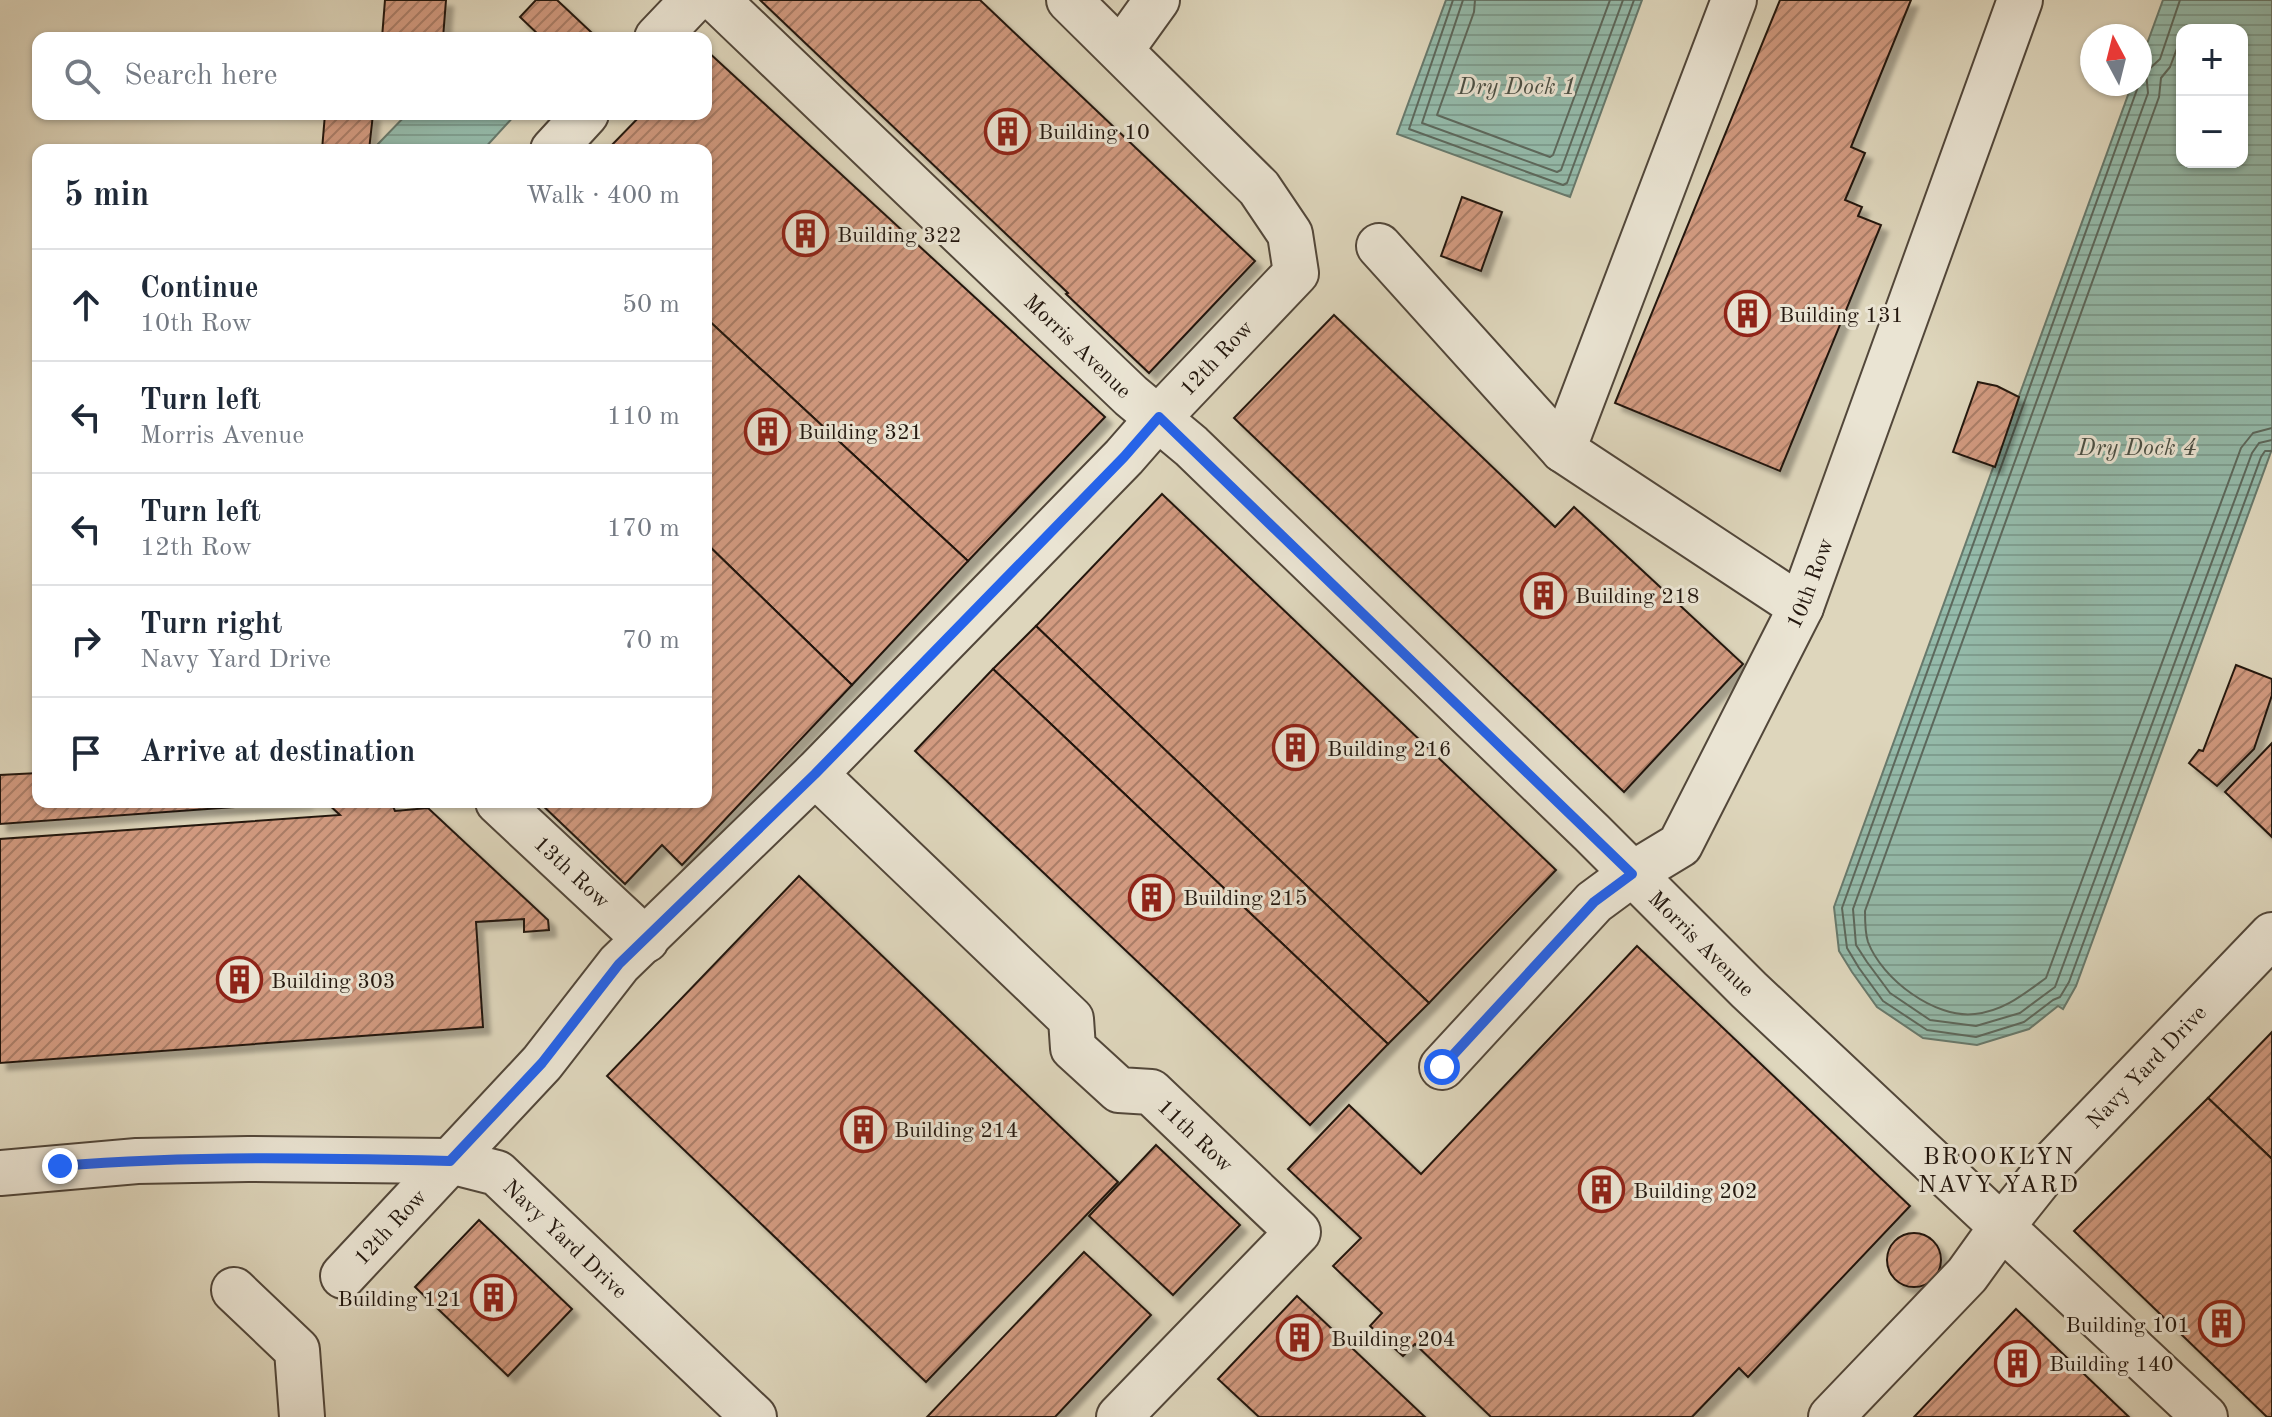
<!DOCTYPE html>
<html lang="en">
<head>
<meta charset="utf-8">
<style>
  :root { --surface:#fff; --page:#f2f2f3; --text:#1f2937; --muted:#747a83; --line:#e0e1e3 }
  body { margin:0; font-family:"Old Standard TT",serif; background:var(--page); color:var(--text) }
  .controls { position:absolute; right:24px; top:24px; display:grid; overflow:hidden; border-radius:16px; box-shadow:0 2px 6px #0004 }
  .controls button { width:72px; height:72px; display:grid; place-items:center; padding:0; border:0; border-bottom:2px solid var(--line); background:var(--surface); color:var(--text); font:40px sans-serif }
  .compass { position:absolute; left:2080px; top:24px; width:72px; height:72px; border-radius:50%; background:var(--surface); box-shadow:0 2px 6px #0004; rotate:353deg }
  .stop { position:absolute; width:24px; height:24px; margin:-18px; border:6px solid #2563eb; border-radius:50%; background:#fff }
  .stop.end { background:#2563eb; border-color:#fff; box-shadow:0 2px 8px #0008 }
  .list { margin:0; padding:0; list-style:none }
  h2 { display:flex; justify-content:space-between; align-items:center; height:104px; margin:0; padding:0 32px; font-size:34px }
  h2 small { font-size:26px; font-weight:400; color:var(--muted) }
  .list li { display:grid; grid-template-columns:52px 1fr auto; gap:24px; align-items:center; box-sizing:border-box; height:112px; padding:0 32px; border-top:2px solid var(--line) }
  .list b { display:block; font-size:30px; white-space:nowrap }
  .list p { margin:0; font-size:26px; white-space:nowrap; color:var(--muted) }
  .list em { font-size:26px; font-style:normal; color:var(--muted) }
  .icon { flex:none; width:44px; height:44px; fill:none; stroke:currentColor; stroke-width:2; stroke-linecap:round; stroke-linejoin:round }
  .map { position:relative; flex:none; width:2272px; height:1417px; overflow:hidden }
  .search { position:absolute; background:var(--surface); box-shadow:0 2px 6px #0004; left:32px; top:32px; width:680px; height:88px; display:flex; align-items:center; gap:20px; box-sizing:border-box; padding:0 28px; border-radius:16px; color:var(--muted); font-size:30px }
  .panel { position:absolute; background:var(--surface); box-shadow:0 2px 6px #0004; left:32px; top:144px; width:680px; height:664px; border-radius:16px }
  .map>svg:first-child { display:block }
  .water { fill:url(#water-rules); stroke:#67796c; stroke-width:2; fill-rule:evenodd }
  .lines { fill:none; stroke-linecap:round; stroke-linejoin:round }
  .shore { stroke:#5c685c; stroke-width:2 }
  .building { fill:url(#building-hatch); stroke:#23170e; stroke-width:2; filter:url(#shadow) }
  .minor-casing { stroke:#52473a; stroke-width:48 }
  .minor { stroke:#eae4d3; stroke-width:44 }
  .route { stroke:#2563eb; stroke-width:10 }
  .labels { text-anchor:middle; stroke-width:6; stroke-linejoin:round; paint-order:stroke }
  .poi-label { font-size:22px; fill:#23170e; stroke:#eae4d3; text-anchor:start }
  .street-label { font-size:22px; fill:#23170e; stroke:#eae4d3 }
  .water-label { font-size:24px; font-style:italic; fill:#4b5045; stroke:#eae4d3 }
  .neighbourhood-label { font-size:24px; letter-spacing:2px; fill:#23170e; stroke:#eae4d3 }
</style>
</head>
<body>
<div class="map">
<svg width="2272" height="1417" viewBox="0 0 2272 1417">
  <defs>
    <pattern id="water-rules" width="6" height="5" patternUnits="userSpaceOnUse" patternTransform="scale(2)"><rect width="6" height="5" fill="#94baaa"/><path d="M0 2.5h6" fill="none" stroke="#7f9f91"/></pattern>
    <pattern id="building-hatch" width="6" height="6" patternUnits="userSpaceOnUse" patternTransform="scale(2)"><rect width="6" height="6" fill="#d29a80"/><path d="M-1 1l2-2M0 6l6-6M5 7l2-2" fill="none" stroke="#aa7d67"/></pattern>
    <filter id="shadow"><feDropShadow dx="7" dy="7" stdDeviation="2" flood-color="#0004"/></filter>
  </defs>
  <rect width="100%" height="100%" fill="#ded6bc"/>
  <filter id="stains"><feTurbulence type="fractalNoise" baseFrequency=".0025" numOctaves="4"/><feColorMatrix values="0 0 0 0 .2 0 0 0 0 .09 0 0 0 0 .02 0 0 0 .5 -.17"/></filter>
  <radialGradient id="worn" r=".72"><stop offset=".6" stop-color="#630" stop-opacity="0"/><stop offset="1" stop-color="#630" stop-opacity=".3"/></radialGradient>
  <!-- water -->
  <g class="water">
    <path d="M1446,0H1642L1570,197L1397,134Z"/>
    <path d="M2163,0H2272V449L2076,986L2063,1009L2058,1006L2029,1029L1977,1045L1923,1038L1877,1007L1852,972L1839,951L1834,907L2132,84H2140V63ZM2182,30H2242V162H2182Z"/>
    <path d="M407,114H516L483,150H382L377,145Z"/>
  </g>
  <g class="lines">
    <!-- shore -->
    <g class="shore">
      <path d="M1453,0L1409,129L1563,185L1567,183L1634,0"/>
      <path d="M1463,0L1422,123L1557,172L1561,170L1623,0"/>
      <path d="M1475,0L1474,12L1437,115L1550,157L1553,155L1610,0"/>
      <path d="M2180,0L2160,59L2146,72L2148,93L1853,909L1856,945L1867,962L1890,993L1930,1020L1976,1026L2020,1013L2055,987L2252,453L2259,443L2272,440"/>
      <path d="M2182,35L2170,67L2161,78L2159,97L1865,911C1865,920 1865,933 1868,942C1882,979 1935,1019 1975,1014C2004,1011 2024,994 2046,978L2241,448L2253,433L2272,428"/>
      <path d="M2139,84L1842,908L1847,948L1859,968L1883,1001L1927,1030L1976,1037L2024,1022L2053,1000L2060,997L2069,982L2261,457L2265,451H2272"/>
    </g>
  </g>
  <!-- building -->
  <g class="building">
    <path d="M385,0H446L443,38H382Z"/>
    <path d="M536,0H557L591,32L585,38H542L520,17Z"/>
    <path d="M760,0H980L1255,261L1149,373L1066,294L1068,293Z"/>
    <path d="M1780,0H1911L1851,147L1865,153L1845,200L1862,207L1858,216L1881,225L1780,471L1615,403Z"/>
    <path d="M706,50L1105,417L968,561L706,318V150H607L642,114H706Z"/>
    <path d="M325,114H373L369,150H322Z"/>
    <path d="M1462,197L1502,212L1481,271L1441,256Z"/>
    <path d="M1334,315L1555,527L1574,507L1743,664L1624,792L1234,418Z"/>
    <path d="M706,318L968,561L852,685L706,543Z"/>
    <path d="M1978,382L1997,386L2019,397L1995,467L1953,452Z"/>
    <path d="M1162,494L1556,870L1429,1003L1036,626Z"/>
    <path d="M706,543L852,685L682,865L662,845L625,884L539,802H706Z"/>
    <path d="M1036,626L1429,1003L1388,1044L993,669Z"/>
    <path d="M2236,665L2272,679V695L2254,749L2217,786L2189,763L2199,750L2203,751Z"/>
    <path d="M993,669L1388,1044L1310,1125L915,751Z"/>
    <path d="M2272,743V837L2225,792Z"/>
    <path d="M38,773V802H306L0,824V775Z"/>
    <path d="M326,802H391L395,811L428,808L548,920L549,930L524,932V919L476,922L483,1027L0,1063V839L340,815Z"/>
    <path d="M799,876L1118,1182L926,1382L607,1076Z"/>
    <path d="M1637,946L1910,1206L1748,1377L1739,1368L1692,1417H1491L1415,1344L1403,1356L1370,1326L1382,1313L1333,1266L1361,1238L1288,1169L1349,1105L1421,1174Z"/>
    <path d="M2272,1032V1159L2208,1098Z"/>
    <path d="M2208,1098L2272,1159V1417H2267L2074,1231Z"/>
    <path d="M1156,1145L1240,1225L1173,1295L1089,1216Z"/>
    <path d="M479,1220L572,1309L508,1376L415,1287Z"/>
    <circle cx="1914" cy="1260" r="27"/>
    <path d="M1084,1252L1151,1315L1055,1417H927Z"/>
    <path d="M1297,1296L1425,1417H1259L1218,1379Z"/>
    <path d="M2016,1309L2129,1417H1914Z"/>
  </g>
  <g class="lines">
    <defs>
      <g id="minor">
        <path id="s1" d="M717,0L1131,396L1191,446L1592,833L1749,990L2205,1417"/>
        <path d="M657,38L693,0"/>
        <path d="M1121,50L1157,0"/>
        <path d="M553,150L586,114"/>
        <path d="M1379,246L1563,450L1801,607"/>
        <path d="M1563,450L1734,0"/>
        <path id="s2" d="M815,774L1071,1019L1073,1048L1119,1090L1151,1092L1298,1232L1119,1417"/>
        <path id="s3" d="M498,802L646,940"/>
        <path id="s4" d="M1442,1067L1594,902L1632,874L1680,845L1801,607L2020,0"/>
        <path id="s5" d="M0,1173L137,1161L248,1159L450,1161L497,1173L754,1417"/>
        <path id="s6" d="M343,1276L542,1063L619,964L815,774L1124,457L1159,417L1296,273L1290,234L1259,188L1069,0"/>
        <path d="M234,1290L297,1350L302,1417"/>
        <path id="s7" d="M1831,1417L1967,1275L2003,1225L2050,1166L2272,935"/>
      </g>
    </defs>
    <!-- minor casing -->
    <use href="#minor" class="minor-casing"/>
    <!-- minor -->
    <use href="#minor" class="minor"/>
  </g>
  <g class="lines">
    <!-- route -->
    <path class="route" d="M60,1166C190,1155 320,1158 450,1161L542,1063L619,964L815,774L1124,457L1159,417L1632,874L1594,902L1442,1067"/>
  </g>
  <!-- icons -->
  <defs>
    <symbol id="building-ring" viewBox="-11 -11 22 22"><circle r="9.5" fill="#eae4d3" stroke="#8f2418" stroke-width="1.5"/><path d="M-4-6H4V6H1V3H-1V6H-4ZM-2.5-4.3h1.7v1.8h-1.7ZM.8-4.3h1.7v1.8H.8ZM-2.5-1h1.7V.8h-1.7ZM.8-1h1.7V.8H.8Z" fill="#8f2418"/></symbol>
  </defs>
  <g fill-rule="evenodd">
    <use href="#building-ring" x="982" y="106" width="51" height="51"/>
    <use href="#building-ring" x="780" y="208" width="51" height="51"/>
    <use href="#building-ring" x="1722" y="288" width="51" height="51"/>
    <use href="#building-ring" x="742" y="406" width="51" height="51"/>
    <use href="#building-ring" x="1518" y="570" width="51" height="51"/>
    <use href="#building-ring" x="1270" y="722" width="51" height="51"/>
    <use href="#building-ring" x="1126" y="872" width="51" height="51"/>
    <use href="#building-ring" x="214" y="954" width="51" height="51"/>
    <use href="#building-ring" x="838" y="1104" width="51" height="51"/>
    <use href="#building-ring" x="1576" y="1164" width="51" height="51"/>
    <use href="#building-ring" x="468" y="1272" width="51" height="51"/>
    <use href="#building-ring" x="2196" y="1298" width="51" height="51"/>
    <use href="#building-ring" x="1274" y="1312" width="51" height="51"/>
    <use href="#building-ring" x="1992" y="1338" width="51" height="51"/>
  </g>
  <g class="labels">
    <!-- poi labels -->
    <g class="poi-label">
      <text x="1038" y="139">Building 10</text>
      <text x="837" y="242">Building 322</text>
      <text x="1779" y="322">Building 131</text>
      <text x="798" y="439">Building 321</text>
      <text x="1575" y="603">Building 218</text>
      <text x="1327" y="756">Building 216</text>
      <text x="1183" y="905">Building 215</text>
      <text x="271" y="988">Building 303</text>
      <text x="894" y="1137">Building 214</text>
      <text x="1633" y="1198">Building 202</text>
      <text x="462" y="1306" text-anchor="end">Building 121</text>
      <text x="2190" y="1332" text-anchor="end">Building 101</text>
      <text x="1331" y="1346">Building 204</text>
      <text x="2049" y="1371">Building 140</text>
    </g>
    <!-- street labels -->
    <g class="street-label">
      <text dy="8" stroke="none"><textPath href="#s1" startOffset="500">Morris Avenue</textPath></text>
      <text dy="8" stroke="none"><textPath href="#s6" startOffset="1268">12th Row</textPath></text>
      <text dy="8" stroke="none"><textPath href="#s4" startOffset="620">10th Row</textPath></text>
      <text dy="8" stroke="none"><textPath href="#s3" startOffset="102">13th Row</textPath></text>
      <text dy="8" stroke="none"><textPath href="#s1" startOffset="1364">Morris Avenue</textPath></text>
      <text dy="8" stroke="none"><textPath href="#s7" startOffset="472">Navy Yard Drive</textPath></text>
      <text dy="8" stroke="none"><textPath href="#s2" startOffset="540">11th Row</textPath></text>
      <text dy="8" stroke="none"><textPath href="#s6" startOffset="68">12th Row</textPath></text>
      <text dy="8" stroke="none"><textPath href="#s5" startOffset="594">Navy Yard Drive</textPath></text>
    </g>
    <!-- water labels -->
    <g class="water-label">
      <text x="1517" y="94">Dry Dock 1</text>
      <text x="2137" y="455">Dry Dock 4</text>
    </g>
    <!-- neighbourhood labels -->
    <g class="neighbourhood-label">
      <text x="1999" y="1164">BROOKLYN<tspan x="1999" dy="28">NAVY YARD</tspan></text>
    </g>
  </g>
  <rect width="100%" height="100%" filter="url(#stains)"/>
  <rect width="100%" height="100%" fill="url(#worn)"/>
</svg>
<div class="controls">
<button>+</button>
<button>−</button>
</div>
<svg class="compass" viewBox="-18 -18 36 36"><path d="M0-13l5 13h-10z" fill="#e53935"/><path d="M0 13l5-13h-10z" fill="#747a83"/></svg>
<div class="stop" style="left:1442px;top:1067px"></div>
<div class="stop end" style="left:60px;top:1166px"></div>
<div class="search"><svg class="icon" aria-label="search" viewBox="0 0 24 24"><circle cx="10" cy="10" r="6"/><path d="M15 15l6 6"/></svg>Search here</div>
<section class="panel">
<h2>5 min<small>Walk · 400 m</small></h2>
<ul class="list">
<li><svg class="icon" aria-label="ahead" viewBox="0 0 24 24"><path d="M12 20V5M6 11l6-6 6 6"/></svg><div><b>Continue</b><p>10th Row</p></div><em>50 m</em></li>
<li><svg class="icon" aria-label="left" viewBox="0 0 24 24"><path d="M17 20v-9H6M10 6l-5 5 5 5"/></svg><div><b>Turn left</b><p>Morris Avenue</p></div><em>110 m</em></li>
<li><svg class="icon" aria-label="left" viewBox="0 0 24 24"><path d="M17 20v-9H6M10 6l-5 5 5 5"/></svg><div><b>Turn left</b><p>12th Row</p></div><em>170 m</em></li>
<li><svg class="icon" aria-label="right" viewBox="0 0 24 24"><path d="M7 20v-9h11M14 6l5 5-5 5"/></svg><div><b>Turn right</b><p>Navy Yard Drive</p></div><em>70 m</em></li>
<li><svg class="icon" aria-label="arrive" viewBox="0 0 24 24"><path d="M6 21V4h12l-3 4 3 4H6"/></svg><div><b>Arrive at destination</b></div></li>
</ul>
</section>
</div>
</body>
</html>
